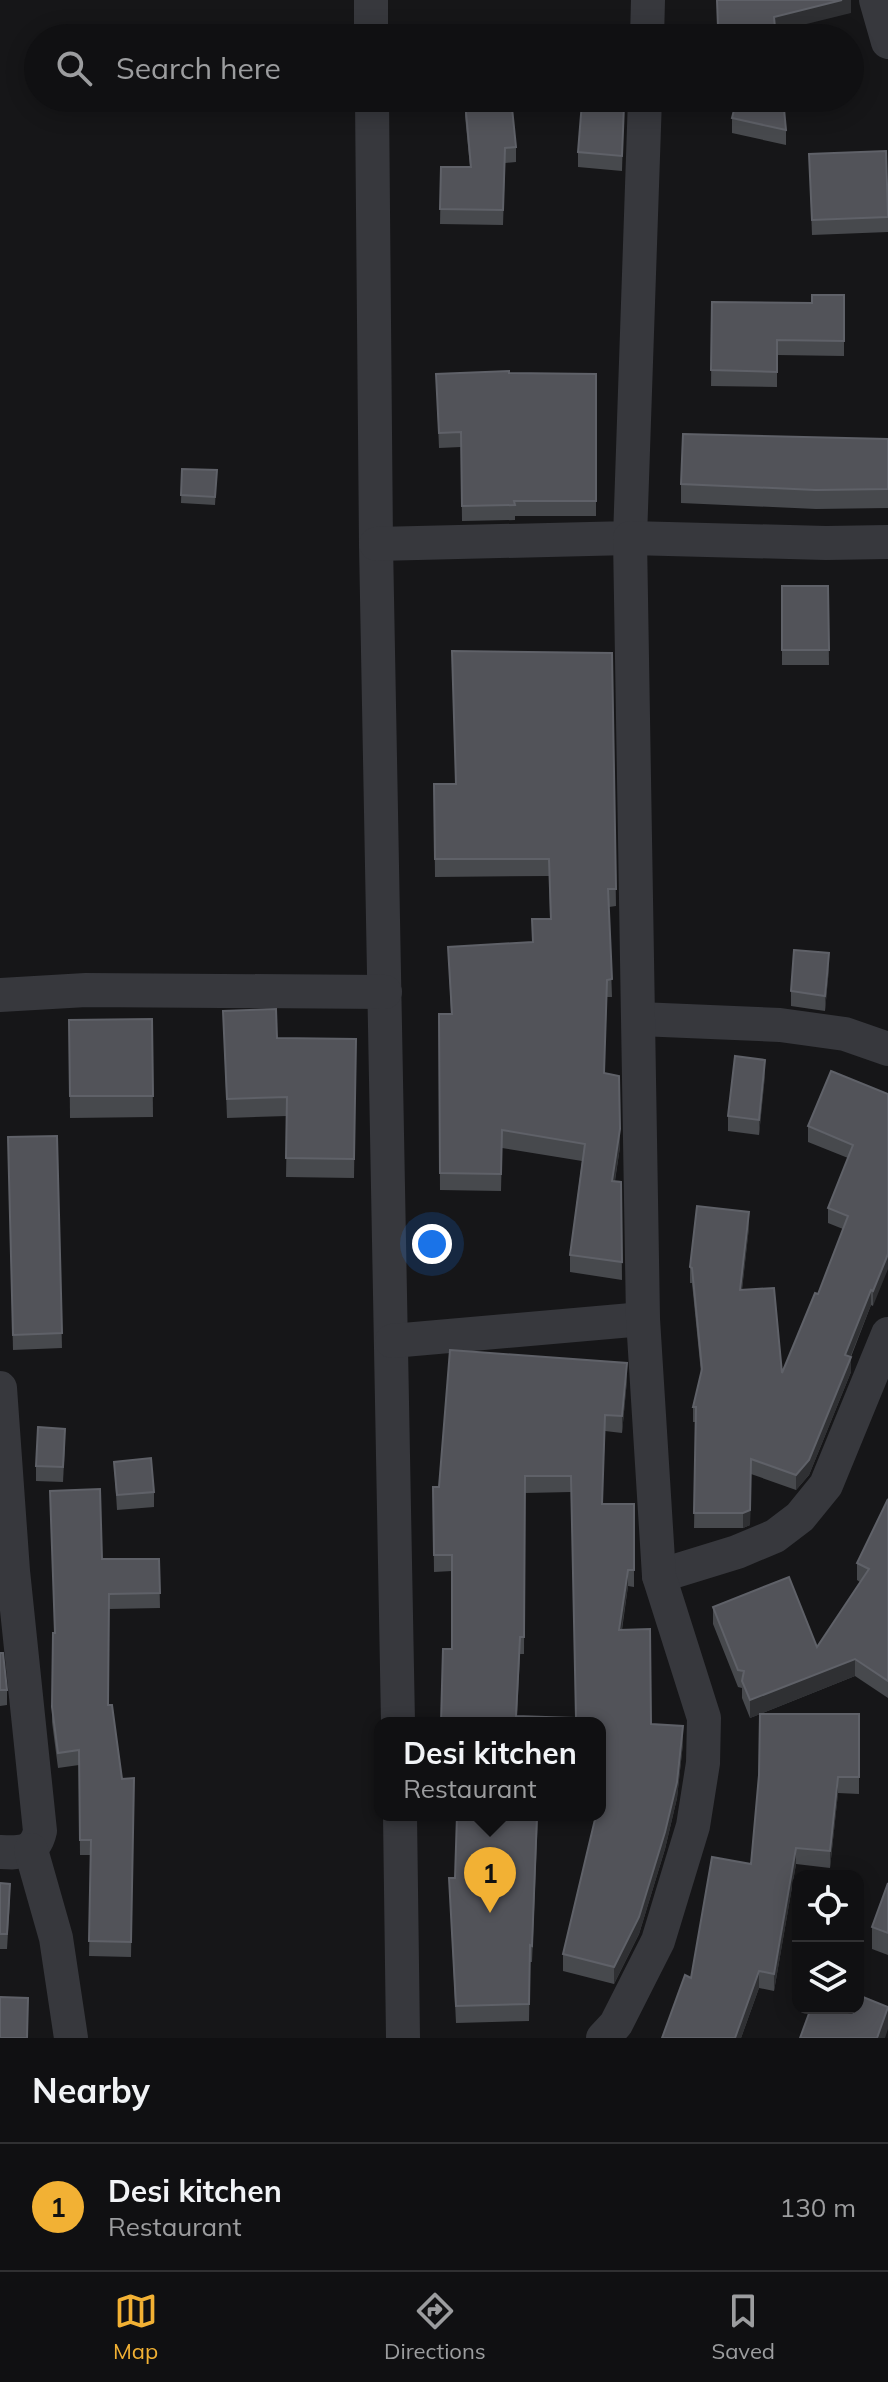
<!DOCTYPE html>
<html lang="en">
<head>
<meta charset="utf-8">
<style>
  :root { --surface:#101012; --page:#1e1e20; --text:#f1f3f6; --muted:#9c9d9f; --line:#303032; --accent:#f2b134 }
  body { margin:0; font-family:Mulish,sans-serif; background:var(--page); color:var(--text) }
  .controls { position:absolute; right:24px; bottom:24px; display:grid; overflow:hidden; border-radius:16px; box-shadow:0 4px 20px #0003 }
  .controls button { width:72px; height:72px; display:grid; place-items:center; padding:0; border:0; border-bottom:2px solid var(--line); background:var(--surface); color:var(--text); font:40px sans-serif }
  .you { position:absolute; left:432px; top:1244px; width:28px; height:28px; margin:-20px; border:6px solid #fff; border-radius:50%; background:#1a73e8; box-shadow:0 0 0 12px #1a73e833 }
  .badge { display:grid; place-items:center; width:52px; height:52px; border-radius:50%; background:var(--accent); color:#111; font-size:26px; font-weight:700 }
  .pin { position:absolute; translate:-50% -66px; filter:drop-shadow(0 2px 4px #0008) }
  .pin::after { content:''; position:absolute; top:42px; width:28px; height:24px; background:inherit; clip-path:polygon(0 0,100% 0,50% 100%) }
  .popup { position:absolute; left:374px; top:1717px; width:232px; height:104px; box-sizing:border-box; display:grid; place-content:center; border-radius:16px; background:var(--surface); filter:drop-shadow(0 2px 6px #0005); font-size:26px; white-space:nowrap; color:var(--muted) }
  .popup b { font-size:30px; color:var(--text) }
  .popup::after { content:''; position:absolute; left:50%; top:100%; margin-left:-16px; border:16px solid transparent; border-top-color:var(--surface) }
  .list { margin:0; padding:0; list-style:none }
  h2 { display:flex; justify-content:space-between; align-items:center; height:104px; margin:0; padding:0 32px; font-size:34px }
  h2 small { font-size:26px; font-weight:400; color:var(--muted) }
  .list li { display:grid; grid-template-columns:52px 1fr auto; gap:24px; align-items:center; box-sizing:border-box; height:128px; padding:0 32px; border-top:2px solid var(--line) }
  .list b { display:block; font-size:30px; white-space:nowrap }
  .list p { margin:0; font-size:26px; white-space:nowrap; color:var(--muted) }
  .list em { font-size:26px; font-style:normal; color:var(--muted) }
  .icon { flex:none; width:44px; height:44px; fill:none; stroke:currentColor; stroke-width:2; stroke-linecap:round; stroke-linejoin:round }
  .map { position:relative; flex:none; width:888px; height:2038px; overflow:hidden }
  .search { position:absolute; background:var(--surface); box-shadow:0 4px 20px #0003; left:24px; right:24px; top:24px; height:88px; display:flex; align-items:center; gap:20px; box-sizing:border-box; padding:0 28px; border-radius:44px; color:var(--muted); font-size:30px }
  .sheet { height:232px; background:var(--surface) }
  nav { display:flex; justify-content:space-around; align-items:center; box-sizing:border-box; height:112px; border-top:2px solid var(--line); background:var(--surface); font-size:22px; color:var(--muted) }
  nav a { display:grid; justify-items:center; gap:4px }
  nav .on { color:var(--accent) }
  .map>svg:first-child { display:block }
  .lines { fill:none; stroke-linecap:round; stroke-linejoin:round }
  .street { stroke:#37383d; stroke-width:34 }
  .wall { fill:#47494d; fill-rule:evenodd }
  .shaded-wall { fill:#2f3033 }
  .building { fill:#525359; stroke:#5f6168; stroke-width:2; fill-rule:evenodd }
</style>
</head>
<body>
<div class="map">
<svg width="888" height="2038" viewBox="0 0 888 2038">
  <rect width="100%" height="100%" fill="#161618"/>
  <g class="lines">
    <!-- street -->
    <g class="street">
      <path d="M371,0V38"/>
      <path d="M876,0L888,42"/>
      <path d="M647,38L648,0"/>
      <path d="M372,98L376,544L398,1723"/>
      <path d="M376,544L630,538L645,98"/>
      <path d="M0,995L86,990L385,992"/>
      <path d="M639,1019L780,1025L845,1034L888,1049"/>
      <path d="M392,1341L643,1319"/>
      <path d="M0,1388L13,1571L40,1831C35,1854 20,1853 0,1852"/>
      <path d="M659,1576L737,1552L775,1536L800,1517L826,1485L888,1334"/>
      <path d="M400,1815L403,2038"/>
      <path d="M31,1850L56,1938L71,2038"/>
      <path d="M603,2038L616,2024L658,1941L693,1826L703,1763L704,1718L659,1576L643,1319L630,538L826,543L888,542"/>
    </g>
  </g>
  <!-- wall -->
  <g class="wall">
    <path d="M465,101L516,147V162L505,163L503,225L440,224L441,167H470L465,116Z"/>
    <path d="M624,105L622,171L578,167V152Z"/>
    <path d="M732,118L786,130V145L732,133Z"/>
    <path d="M809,154L888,217V232L812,235Z"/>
    <path d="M844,295V356L777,355V387L711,386L712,302L812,303Z"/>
    <path d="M509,373L596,374V516H515V520L462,521L461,447L439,448L436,374Z"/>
    <path d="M888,439V508L816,509L681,503V484Z"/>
    <path d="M182,469L217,470L215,505L181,503Z"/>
    <path d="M828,586L829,665H782V587Z"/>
    <path d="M612,653L616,906L609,907L612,997H607L604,1074L620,1147L615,1181L621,1182L622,1280L570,1272V1255L582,1161L502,1148L501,1191L440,1190L439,1014H451L448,947L532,942V919H550L549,876L435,877L434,784H456Z"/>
    <path d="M829,968L825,1011L791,1006V991Z"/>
    <path d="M223,1011L277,1038L356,1039L354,1178L286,1177L287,1116L227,1118Z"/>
    <path d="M152,1019L153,1117L70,1118L69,1020Z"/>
    <path d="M765,1075L759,1135L728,1131V1116Z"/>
    <path d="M888,1094L873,1306L871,1305L851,1357V1372L809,1475L796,1490L751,1474L750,1525L743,1528H694L696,1422H693V1407L701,1373L692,1283H690V1267L749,1227L742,1290L782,1373L818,1294L843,1229L828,1223V1208L848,1158L808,1142V1126Z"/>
    <path d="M57,1136L62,1348L13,1350L8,1137Z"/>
    <path d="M627,1380L622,1433L605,1431L602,1504H634V1587L628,1586L622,1630L651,1724L683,1743L677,1798L665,1849L639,1934L614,1984L563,1971V1954L600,1815V1723H441L452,1649V1571L434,1572L433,1487H439ZM571,1492L576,1718L517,1716L520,1654H524L525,1493Z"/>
    <path d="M65,1444L63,1482L36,1481V1466Z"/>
    <path d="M114,1462L154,1492V1507L117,1510Z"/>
    <path d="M50,1491L102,1559H159L160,1608L109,1609L108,1705L122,1779L134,1778L131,1957L89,1956L91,1855H80L79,1765L58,1768L52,1722L53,1633H55Z"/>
    <path d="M888,1499V1698L855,1676L750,1718L742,1698V1688L738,1687L713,1624V1607L817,1647L860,1582L857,1580V1563Z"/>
    <path d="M0,1653L7,1690V1705L0,1706Z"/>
    <path d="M859,1714V1794L838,1793L830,1868L796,1864L774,1991L759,1988L741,2038H662L691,1978L751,1864Z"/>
    <path d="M457,1815H538L532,1962H530L529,2021L456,2023L449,1878H455Z"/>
    <path d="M0,1883L10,1899L7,1949H0Z"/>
    <path d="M888,1883V1955L872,1949V1927Z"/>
  </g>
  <!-- shaded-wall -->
  <g class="shaded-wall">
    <path d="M842,0H851V13L774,32V17Z"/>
    <path d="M829,953V968L825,1011V996Z"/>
    <path d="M765,1060V1075L759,1135V1120Z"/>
    <path d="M620,1129V1147L612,1198V1181Z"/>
    <path d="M749,1212V1227L740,1305V1290Z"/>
    <path d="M888,1254V1269L873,1306V1291Z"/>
    <path d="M871,1290V1305L845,1370L851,1357V1372L809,1475L796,1490V1475Z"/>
    <path d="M627,1363V1380L622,1433V1416Z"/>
    <path d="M751,1459L750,1525L743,1528V1513Z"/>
    <path d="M628,1570V1586L619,1646V1630Z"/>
    <path d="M855,1659V1676L750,1718V1700Z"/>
    <path d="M683,1726V1743L677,1798L665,1849L639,1934L614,1984V1967Z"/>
    <path d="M838,1777V1793L830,1868V1851Z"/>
    <path d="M796,1848V1864L774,1991V1974Z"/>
    <path d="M759,1971V1988L741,2038H735Z"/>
    <path d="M888,2007V2029L885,2038H877Z"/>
  </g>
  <!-- building -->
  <g class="building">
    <path d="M717,0H842L774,17L776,38H703L702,28L718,27Z"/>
    <path d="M503,98H511L516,147L505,148L503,210L440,209L441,167H471L465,101Z"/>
    <path d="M737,98H783L786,130L732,118Z"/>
    <path d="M582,102L624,105L622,156L578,152Z"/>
    <path d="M886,151L888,217L812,220L809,154Z"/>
    <path d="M812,295H844V341L777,340V372L711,370L712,302L812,303Z"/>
    <path d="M509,371V373L596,374V501H514L515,505L462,506L461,432L439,433L436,374Z"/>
    <path d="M683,434L888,439V489L816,490L681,484Z"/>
    <path d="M182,469L217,470L215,497L181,495Z"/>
    <path d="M782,586H828L829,650H782Z"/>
    <path d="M452,651L612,653L616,889H608L612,979L607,980L604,1073L619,1076L620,1129L612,1181L621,1182L622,1262L570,1255L585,1144L502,1130L501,1174L440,1173L439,1014H452L448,947L533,942L532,919H551L549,859H435L434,784H456Z"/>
    <path d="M794,950L829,953L825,996L791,991Z"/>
    <path d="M276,1009L277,1038L356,1039L354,1159L286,1158L287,1097L227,1099L223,1011Z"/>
    <path d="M152,1019L153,1096H70L69,1020Z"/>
    <path d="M735,1056L765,1060L759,1120L728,1116Z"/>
    <path d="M831,1071L888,1094V1254L873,1291L871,1290L845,1355L851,1357L809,1460L796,1475L751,1459L750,1510L743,1513H694L696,1407H693L702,1369L692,1268L690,1267L697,1206L749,1212L740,1290L774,1288L782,1373L815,1293L818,1294L848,1216L828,1208L853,1145L808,1126Z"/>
    <path d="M57,1136L62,1333L13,1335L8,1137Z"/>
    <path d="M450,1350L627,1363L622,1416L605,1415L602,1504H634V1570H628L619,1630L650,1629L651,1724L683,1726L677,1782L665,1832L639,1917L614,1967L563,1954L596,1815H600V1723H441L443,1649H452V1555H434L433,1487H439ZM525,1476H571L576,1718L516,1716L520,1637H524Z"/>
    <path d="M38,1427L65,1429L63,1467L36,1466Z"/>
    <path d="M151,1458L154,1492L117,1495L114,1462Z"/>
    <path d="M100,1489L102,1559H159L160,1593L109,1594L108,1705H112L122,1779L134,1778L131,1942L89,1941L91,1840H80L79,1750L58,1753L52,1707L53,1633H55L50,1491Z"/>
    <path d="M888,1499V1681L855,1659L750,1700L742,1681L744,1671L738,1670L713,1607L789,1577L817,1647L869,1569L857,1563Z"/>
    <path d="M0,1653H3L7,1690H0Z"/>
    <path d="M760,1714H859V1777H838L830,1851L796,1848L774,1974L759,1971L735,2038H662L685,1975L691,1978L712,1857L751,1864L759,1775Z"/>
    <path d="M457,1815H537L532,1946L530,1945L529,2004L456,2006L449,1878H455Z"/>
    <path d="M0,1883L10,1884L7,1934H0Z"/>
    <path d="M888,1883V1933L872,1927Z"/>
    <path d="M858,1995L888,2007L877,2038H800L811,2008H858Z"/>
    <path d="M0,1997L28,1998L27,2038H0Z"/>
  </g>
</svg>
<div class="controls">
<button><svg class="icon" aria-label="locate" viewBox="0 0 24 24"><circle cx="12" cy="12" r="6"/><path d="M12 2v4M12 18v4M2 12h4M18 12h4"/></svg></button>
<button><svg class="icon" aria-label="layers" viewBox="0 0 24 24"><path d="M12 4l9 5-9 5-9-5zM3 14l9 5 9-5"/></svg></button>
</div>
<div class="you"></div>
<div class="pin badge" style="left:490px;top:1913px">1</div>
<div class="popup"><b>Desi kitchen</b>Restaurant</div>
<div class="search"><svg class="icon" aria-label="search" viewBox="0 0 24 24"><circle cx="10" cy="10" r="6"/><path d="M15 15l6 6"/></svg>Search here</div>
</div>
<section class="sheet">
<h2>Nearby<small></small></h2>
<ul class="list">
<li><span class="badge">1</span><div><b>Desi kitchen</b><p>Restaurant</p></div><em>130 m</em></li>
</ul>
</section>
<nav>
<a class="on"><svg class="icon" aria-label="map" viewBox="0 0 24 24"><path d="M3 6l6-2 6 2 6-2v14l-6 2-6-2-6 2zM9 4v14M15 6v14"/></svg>Map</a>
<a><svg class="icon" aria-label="directions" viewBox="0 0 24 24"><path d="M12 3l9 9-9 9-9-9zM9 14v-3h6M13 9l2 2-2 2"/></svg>Directions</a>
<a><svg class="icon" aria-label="saved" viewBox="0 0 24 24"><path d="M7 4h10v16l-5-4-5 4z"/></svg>Saved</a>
</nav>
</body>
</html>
